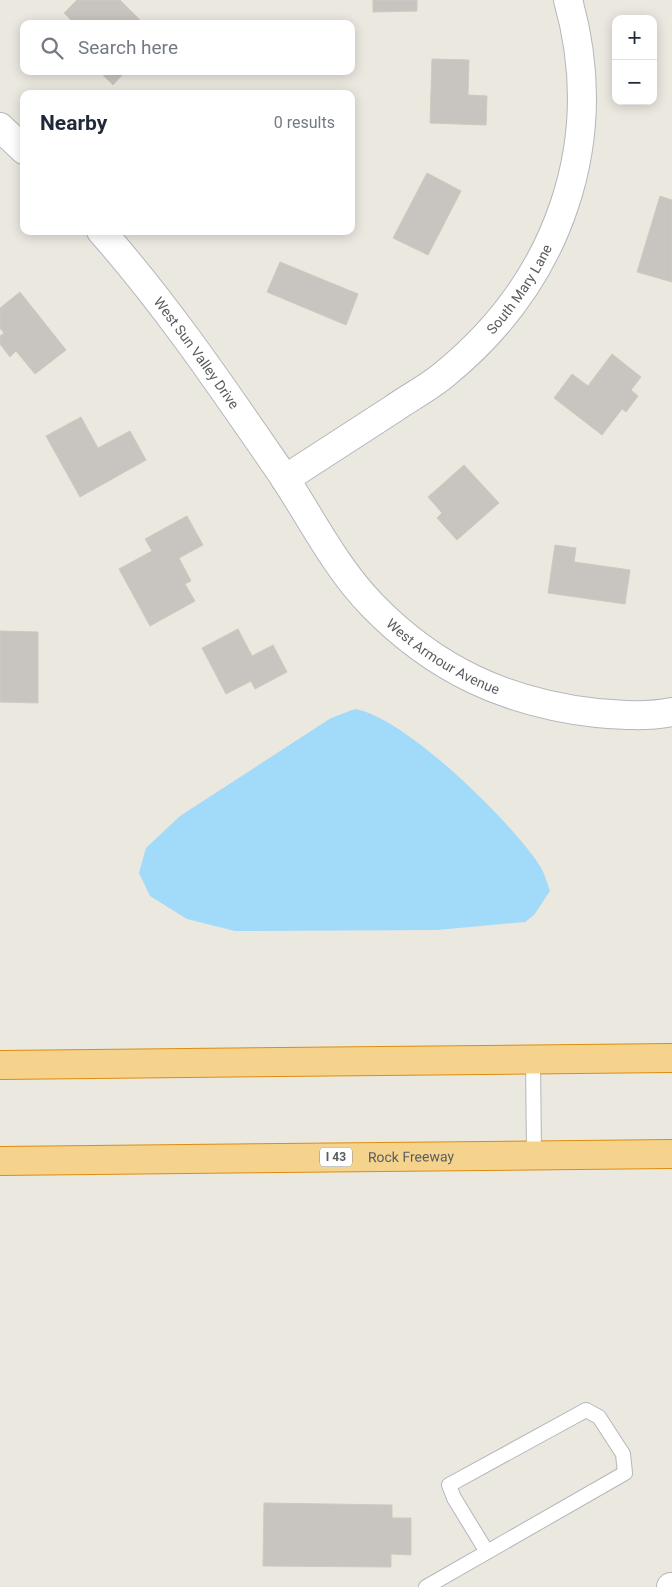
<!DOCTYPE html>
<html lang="en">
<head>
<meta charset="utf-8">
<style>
  :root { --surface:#fff; --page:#f6f6f7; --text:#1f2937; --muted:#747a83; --line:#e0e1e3 }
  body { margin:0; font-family:Roboto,sans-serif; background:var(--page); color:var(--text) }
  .controls { position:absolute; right:15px; top:15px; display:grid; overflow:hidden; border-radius:10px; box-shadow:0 2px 12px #0003 }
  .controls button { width:45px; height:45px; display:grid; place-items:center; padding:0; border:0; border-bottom:1px solid var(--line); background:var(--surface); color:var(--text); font:25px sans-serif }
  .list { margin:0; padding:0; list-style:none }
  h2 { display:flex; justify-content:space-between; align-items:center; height:65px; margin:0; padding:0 20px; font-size:21px }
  h2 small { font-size:16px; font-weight:400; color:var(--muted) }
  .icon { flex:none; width:28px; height:28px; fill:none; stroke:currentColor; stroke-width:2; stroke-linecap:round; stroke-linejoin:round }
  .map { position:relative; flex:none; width:672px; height:1587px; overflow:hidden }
  .search { position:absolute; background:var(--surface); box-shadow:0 2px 12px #0003; left:20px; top:20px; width:335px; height:55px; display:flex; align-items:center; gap:12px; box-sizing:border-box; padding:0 18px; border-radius:10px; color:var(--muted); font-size:19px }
  .panel { position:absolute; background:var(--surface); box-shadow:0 2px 12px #0003; left:20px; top:90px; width:335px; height:145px; border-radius:10px }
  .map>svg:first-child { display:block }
  .water { fill:#a2daf9 }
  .building { fill:#c8c5c0; stroke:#cfc9bf }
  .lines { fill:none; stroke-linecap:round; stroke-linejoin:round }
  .service-casing { stroke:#b3b6ba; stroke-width:16 }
  .minor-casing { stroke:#b3b6ba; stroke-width:30 }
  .secondary-casing { stroke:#b2b6ba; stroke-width:30 }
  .motorway-casing { stroke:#dd8d0e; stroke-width:30 }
  .service { stroke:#fff; stroke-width:14 }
  .minor { stroke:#fff; stroke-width:28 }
  .secondary { stroke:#fff; stroke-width:28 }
  .motorway { stroke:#f6d38c; stroke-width:28 }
  .labels { text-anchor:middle; stroke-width:4.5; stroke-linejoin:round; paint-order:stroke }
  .shield { fill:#fff; stroke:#8b8e90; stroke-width:1 }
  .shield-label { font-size:12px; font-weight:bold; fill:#595d60 }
  .street-label { font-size:14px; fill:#595d60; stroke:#fff }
</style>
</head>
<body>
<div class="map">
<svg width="672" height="1587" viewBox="0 0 672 1587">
  <rect width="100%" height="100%" fill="#ebe8e0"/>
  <!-- water -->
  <path class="water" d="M355,709C405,717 509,820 538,863C544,871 547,882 550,891L534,915L525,922L437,930L235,931L187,919L150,896L139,873L146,848L180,816L331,718Z"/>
  <!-- building -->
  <g class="building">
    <path d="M77,0H120L144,24H75L64,13Z"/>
    <path d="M373,0H417V11L373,12Z"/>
    <path d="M432,59L469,60L468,95L487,96L486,125L430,123Z"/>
    <path d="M99,71H126L113,85Z"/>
    <path d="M427,173L461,191L428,255L393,238Z"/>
    <path d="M660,196L672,200V282L637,272Z"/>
    <path d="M280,262L358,294L346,325L267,292Z"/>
    <path d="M20,292L66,350L35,374L16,351L10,357L0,344V336L4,333L0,328V308Z"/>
    <path d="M612,354L641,377L631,390L638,396L626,412L622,409L602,435L554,398L572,374L588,386Z"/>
    <path d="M81,417L98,448L130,431L146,460L80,497L46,436Z"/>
    <path d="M464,465L499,503L457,540L437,518L442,513L428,497Z"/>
    <path d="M187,516L203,545L179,558L191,581L185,584L195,601L150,626L119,569L152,551L145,539Z"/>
    <path d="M555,545L576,548L574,562L630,570L625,604L548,593Z"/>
    <path d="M238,629L252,656L273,645L287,672L255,689L251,681L226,694L202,648Z"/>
    <path d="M0,631L38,632V703L0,702Z"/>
    <path d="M264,1503L392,1505V1518H411V1555L391,1554V1567L263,1566Z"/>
  </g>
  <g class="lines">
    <defs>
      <g id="service">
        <path d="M533,1059L534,1155"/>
        <path d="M426,1587L625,1473L623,1454L599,1417L586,1410L449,1485L454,1498L487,1552"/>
      </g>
      <g id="minor">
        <path d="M0,127L24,150"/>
        <path id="s1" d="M101,231C169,308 226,393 284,477C312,520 336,568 372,605C435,670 507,703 597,713C621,715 648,717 672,712"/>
        <path id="s2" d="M285,479C321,456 357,432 393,409C410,397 430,387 446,373C559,280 608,142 568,0"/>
      </g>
      <path id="secondary" d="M671,1587H672"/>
      <g id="motorway">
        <path d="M0,1065L672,1058"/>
        <path id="s3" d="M0,1161L672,1154"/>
      </g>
    </defs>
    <!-- service casing -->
    <use href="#service" class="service-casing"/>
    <!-- minor casing -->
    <use href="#minor" class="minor-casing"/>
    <!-- secondary casing -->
    <use href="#secondary" class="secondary-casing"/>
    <!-- motorway casing -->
    <use href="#motorway" class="motorway-casing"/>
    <!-- service -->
    <use href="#service" class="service"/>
    <!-- minor -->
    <use href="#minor" class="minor"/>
    <!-- secondary -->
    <use href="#secondary" class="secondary"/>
    <!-- motorway -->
    <use href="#motorway" class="motorway"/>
  </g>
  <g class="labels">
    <!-- shield labels -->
    <rect class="shield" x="320" y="1147.5" width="32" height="19" rx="4"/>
    <g class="shield-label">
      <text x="336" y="1161">I 43</text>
    </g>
    <!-- street labels -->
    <g class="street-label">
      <text dy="5" stroke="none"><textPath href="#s2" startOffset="305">South Mary Lane</textPath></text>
      <text dy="5" stroke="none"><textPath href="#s1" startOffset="155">West Sun Valley Drive</textPath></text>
      <text dy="5" stroke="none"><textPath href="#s1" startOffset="551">West Armour Avenue</textPath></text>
      <text dy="5" stroke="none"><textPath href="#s3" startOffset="411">Rock Freeway</textPath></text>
    </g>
  </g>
</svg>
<div class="controls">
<button>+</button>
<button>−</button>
</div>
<div class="search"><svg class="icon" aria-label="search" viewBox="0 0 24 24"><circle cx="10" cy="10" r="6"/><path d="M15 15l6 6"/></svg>Search here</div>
<section class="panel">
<h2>Nearby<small>0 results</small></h2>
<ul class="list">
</ul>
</section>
</div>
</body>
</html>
